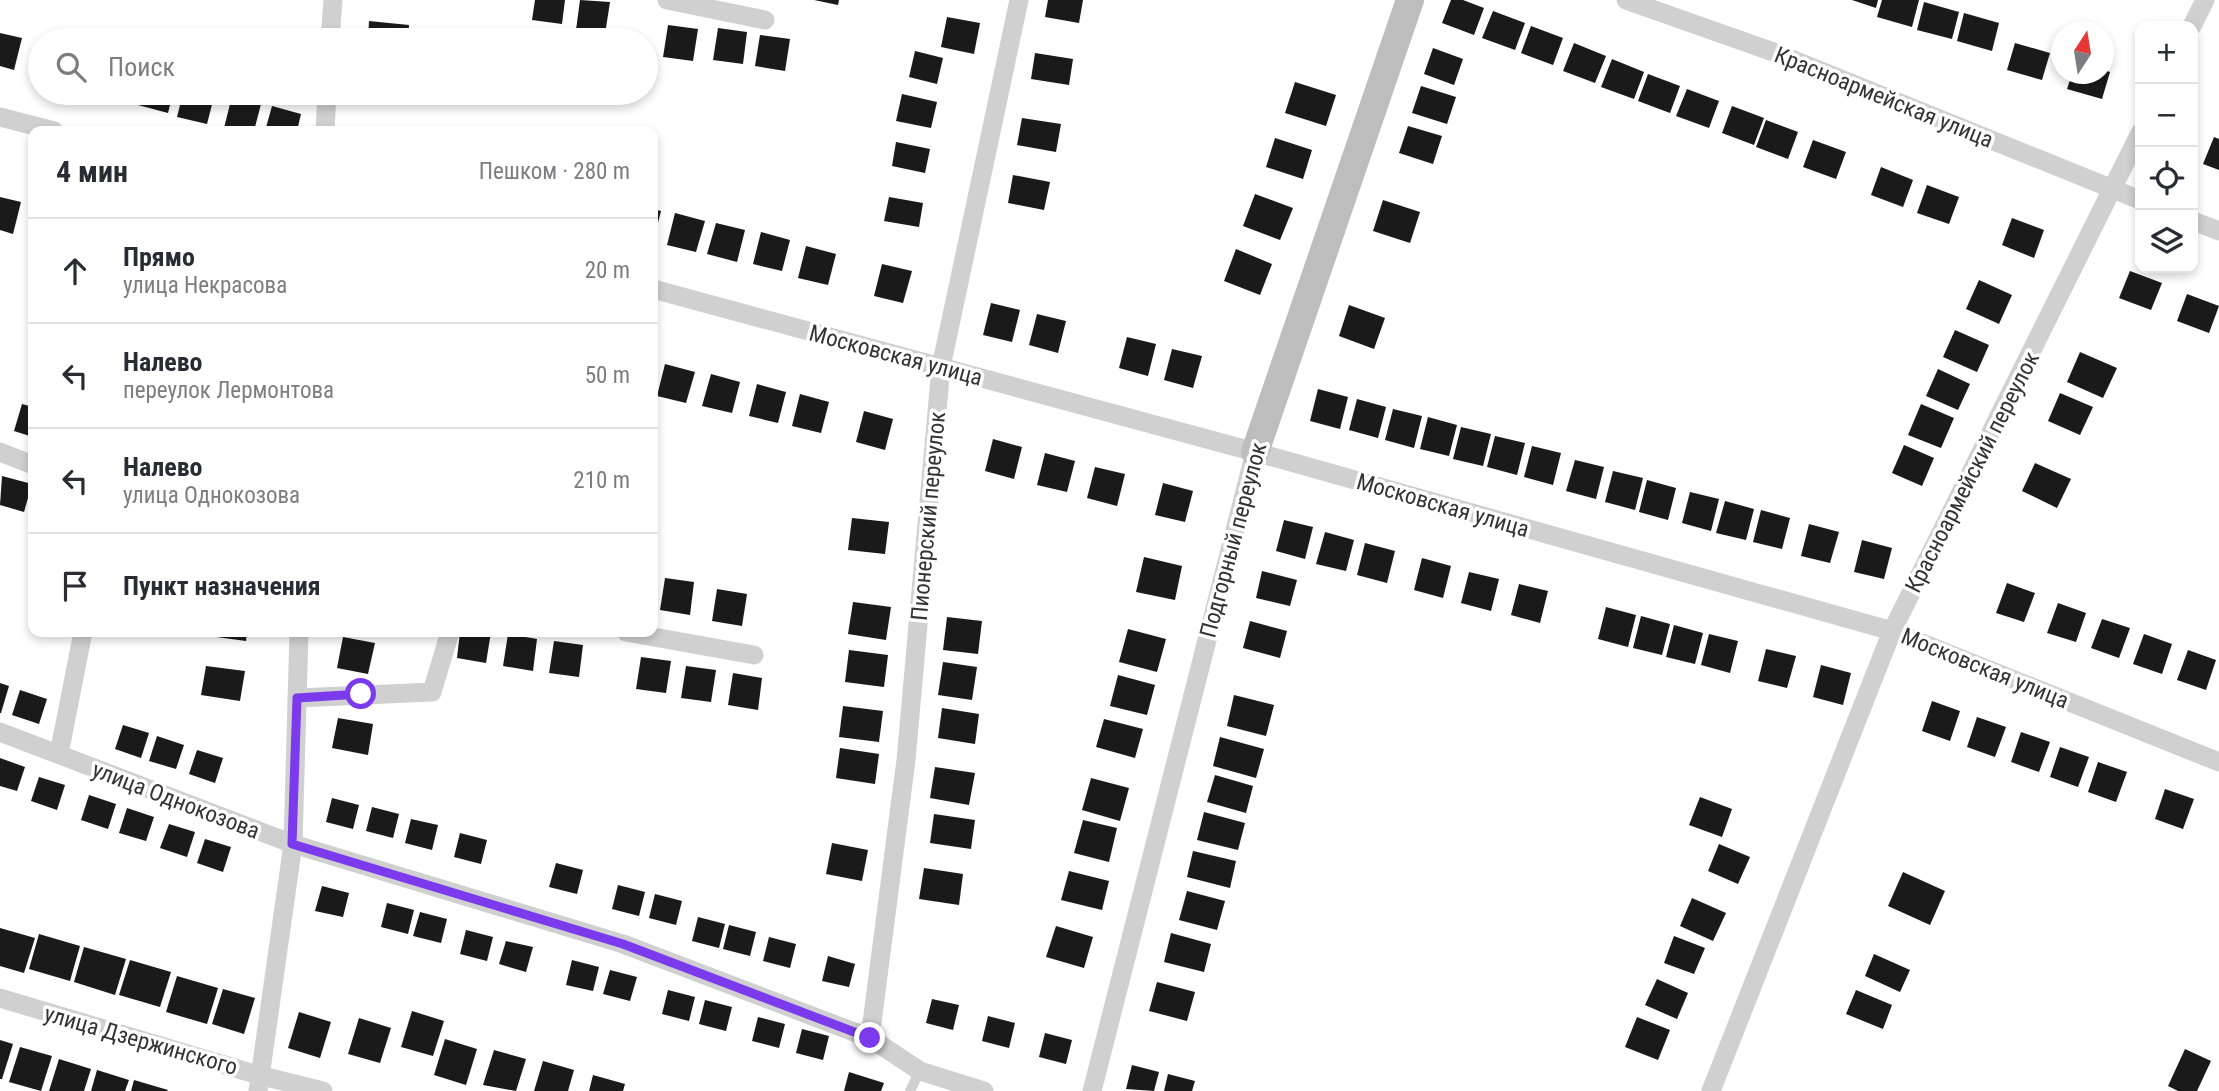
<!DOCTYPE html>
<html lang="ru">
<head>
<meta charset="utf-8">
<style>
  :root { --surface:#fff; --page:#f2f2f3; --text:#2b2b33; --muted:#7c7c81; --line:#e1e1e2 }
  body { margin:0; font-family:"Roboto Condensed",sans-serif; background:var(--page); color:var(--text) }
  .controls { position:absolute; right:21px; top:21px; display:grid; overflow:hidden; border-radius:14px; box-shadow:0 4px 10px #0003 }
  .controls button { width:63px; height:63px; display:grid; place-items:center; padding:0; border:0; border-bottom:2px solid var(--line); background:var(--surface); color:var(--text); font:35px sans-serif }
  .compass { position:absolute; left:2051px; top:21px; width:63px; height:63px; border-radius:50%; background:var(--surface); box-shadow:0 4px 10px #0003; rotate:12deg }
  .stop { position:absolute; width:21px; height:21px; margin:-16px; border:5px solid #7c3aed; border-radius:50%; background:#fff }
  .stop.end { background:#7c3aed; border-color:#fff; box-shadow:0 2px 7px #0008 }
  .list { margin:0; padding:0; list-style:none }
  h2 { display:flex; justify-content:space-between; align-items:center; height:91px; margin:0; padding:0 28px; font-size:30px }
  h2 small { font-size:23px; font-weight:400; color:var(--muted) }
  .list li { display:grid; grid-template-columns:46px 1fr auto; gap:21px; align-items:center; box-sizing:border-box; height:105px; padding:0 28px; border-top:2px solid var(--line) }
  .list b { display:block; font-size:26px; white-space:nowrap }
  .list p { margin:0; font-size:23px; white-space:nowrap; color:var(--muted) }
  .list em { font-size:23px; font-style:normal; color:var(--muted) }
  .icon { flex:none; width:38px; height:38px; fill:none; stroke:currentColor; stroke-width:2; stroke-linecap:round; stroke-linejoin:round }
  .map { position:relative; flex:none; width:2219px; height:1091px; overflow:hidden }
  .search { position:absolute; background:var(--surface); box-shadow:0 4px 10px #0003; left:28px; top:28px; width:630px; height:77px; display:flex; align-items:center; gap:18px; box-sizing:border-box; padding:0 24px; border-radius:38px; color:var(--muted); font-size:26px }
  .panel { position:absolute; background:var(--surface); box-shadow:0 4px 10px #0003; left:28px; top:126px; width:630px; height:511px; border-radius:14px }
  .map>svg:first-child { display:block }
  .building { fill:#1a1a1a }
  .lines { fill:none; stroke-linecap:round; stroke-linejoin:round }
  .lane { stroke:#d0d0d0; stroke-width:10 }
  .street { stroke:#d0d0d0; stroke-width:19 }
  .secondary { stroke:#bdbdbd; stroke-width:28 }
  .route { stroke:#7c3aed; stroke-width:9 }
  .labels { text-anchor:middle; stroke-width:7; stroke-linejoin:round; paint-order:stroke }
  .street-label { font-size:23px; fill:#333; stroke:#fff }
</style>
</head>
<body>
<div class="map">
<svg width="2219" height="1091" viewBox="0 0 2219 1091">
  <rect width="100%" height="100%" fill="#fff"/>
  <!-- building -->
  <g class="building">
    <path d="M535,0H565L562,24L532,20Z"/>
    <path d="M580,0L610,2L605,34L576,30Z"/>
    <path d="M814,0H839L838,5Z"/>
    <path d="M1048,0H1083L1079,23L1045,17Z"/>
    <path d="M1451,0H1463L1484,8L1474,35L1442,23Z"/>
    <path d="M1852,0H1878L1876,8Z"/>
    <path d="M1882,0H1919L1912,27L1877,17Z"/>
    <path d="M1924,2L1959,12L1952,39L1917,30Z"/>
    <path d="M1493,11L1525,23L1515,50L1482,38Z"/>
    <path d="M1964,13L1999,23L1992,51L1957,41Z"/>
    <path d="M947,17L980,23L974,54L941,47Z"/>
    <path d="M369,21L409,25L408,40H368Z"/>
    <path d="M668,25L698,29L693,61L663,57Z"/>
    <path d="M1531,26L1563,38L1553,65L1521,53Z"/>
    <path d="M718,28L747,32L743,64L713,60Z"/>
    <path d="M0,33L22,38L14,70L0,66Z"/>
    <path d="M760,35L790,39L785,71L755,66Z"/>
    <path d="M1574,43L1606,56L1595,83L1563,71Z"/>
    <path d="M2015,43L2050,53L2042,80L2007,70Z"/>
    <path d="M1433,48L1463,59L1454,85L1424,74Z"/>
    <path d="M915,51L943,58L937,84L909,77Z"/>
    <path d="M1035,53L1073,59L1069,85L1031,79Z"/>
    <path d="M1612,59L1644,72L1634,99L1601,87Z"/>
    <path d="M2104,70L2110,72L2102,99L2067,89L2072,74H2104Z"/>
    <path d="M1648,74L1680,86L1670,113L1638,101Z"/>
    <path d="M1295,82L1336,95L1326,126L1285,113Z"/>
    <path d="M1421,86L1456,97L1447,124L1412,113Z"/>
    <path d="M1687,89L1719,101L1709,128L1676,116Z"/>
    <path d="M92,93H121L119,101Z"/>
    <path d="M141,93H173L168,113L138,105Z"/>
    <path d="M183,93H215L207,124L177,117Z"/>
    <path d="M902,94L937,102L931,128L896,121Z"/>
    <path d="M232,96L261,104L254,131L224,128Z"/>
    <path d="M272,106L301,114L297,131H265Z"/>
    <path d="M1732,106L1764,118L1754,145L1722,133Z"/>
    <path d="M1022,118L1061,124L1056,152L1017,145Z"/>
    <path d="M1766,120L1798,132L1788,159L1756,147Z"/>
    <path d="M1408,126L1442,136L1433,164L1399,153Z"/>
    <path d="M2214,137L2219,139V170L2203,164Z"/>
    <path d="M1275,138L1312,150L1303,179L1266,167Z"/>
    <path d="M1813,140L1846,152L1836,179L1803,167Z"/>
    <path d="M896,142L930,149L925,173L892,166Z"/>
    <path d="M1881,167L1913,180L1903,207L1871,195Z"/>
    <path d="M1013,175L1050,182L1044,210L1008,203Z"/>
    <path d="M1927,185L1959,197L1949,224L1917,213Z"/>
    <path d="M1255,194L1293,208L1280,240L1243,226Z"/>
    <path d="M0,197L21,202L13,234L0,230Z"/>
    <path d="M889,197L923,203L919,227L884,221Z"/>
    <path d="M1383,200L1420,212L1410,243L1373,231Z"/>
    <path d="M653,209L661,211L654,238H653Z"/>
    <path d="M675,213L705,221L696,252L667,245Z"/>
    <path d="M2012,218L2044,230L2034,258L2002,245Z"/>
    <path d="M716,223L745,230L737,262L707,254Z"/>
    <path d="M761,232L790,240L782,271L753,264Z"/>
    <path d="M806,246L836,254L828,285L798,278Z"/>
    <path d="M1236,249L1272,264L1260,295L1224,281Z"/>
    <path d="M882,264L912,271L903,303L874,296Z"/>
    <path d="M2130,271L2162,283L2151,310L2119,298Z"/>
    <path d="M1979,280L2012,295L1999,324L1966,309Z"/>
    <path d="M2187,294L2219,306L2209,333L2177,321Z"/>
    <path d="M991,303L1020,310L1012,342L983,335Z"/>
    <path d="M1349,305L1385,318L1374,349L1339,336Z"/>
    <path d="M1037,314L1066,321L1058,353L1029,345Z"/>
    <path d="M1955,330L1989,345L1977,372L1943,357Z"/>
    <path d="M1127,337L1156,344L1148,376L1119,368Z"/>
    <path d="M1172,349L1202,356L1193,388L1164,380Z"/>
    <path d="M2080,352L2117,368L2103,398L2067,382Z"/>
    <path d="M665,364L695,372L686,403L657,396Z"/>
    <path d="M1938,369L1970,384L1958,410L1926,396Z"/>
    <path d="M711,374L740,382L732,413L702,406Z"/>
    <path d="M757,384L786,392L778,423L749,416Z"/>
    <path d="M1318,389L1348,397L1340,429L1310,421Z"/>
    <path d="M2060,393L2093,407L2080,435L2048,421Z"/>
    <path d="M800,394L829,402L821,433L792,426Z"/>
    <path d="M1357,399L1386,407L1378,438L1349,430Z"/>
    <path d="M22,404L33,407V437L14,431Z"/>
    <path d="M1921,404L1954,418L1941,448L1908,435Z"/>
    <path d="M1393,409L1422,416L1414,448L1385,440Z"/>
    <path d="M864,411L893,419L885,450L856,442Z"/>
    <path d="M1428,417L1457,425L1449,456L1420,449Z"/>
    <path d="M1461,427L1491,434L1483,466L1453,459Z"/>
    <path d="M1495,436L1525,443L1517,475L1487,467Z"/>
    <path d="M993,439L1022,447L1014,479L985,471Z"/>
    <path d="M1904,445L1934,458L1922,486L1892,473Z"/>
    <path d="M1532,446L1561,453L1553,485L1524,477Z"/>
    <path d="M1045,453L1075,461L1067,492L1037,485Z"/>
    <path d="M1575,460L1604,467L1596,499L1566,491Z"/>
    <path d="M2035,463L2071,479L2057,508L2022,491Z"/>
    <path d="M1095,467L1125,474L1117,506L1087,498Z"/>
    <path d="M1613,471L1643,478L1635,510L1605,502Z"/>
    <path d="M2,476L32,484L24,512L0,505Z"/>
    <path d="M1647,480L1676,488L1668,520L1639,512Z"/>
    <path d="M1163,483L1193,491L1185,522L1155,515Z"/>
    <path d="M1690,492L1719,499L1711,531L1682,523Z"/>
    <path d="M1725,501L1754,509L1746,540L1716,533Z"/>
    <path d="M1761,510L1790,518L1782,549L1753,542Z"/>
    <path d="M852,518L889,522L885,554L848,550Z"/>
    <path d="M1284,520L1313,527L1305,559L1276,551Z"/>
    <path d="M1809,524L1839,532L1830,563L1801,556Z"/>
    <path d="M1325,532L1354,540L1346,571L1316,564Z"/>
    <path d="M1862,540L1892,548L1884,579L1854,572Z"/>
    <path d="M1365,543L1395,551L1387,583L1357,575Z"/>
    <path d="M1144,557L1182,566L1175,600L1136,592Z"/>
    <path d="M1422,558L1451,566L1443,598L1414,590Z"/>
    <path d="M1262,571L1297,580L1290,606L1256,598Z"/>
    <path d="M1469,572L1499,579L1491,611L1461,603Z"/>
    <path d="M665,578L694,582L690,615L660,610Z"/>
    <path d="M2007,583L2035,593L2024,622L1996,613Z"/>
    <path d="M1519,584L1548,591L1540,623L1511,615Z"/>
    <path d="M717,589L747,594L742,626L712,621Z"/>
    <path d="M853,602L891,607L886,640L848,634Z"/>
    <path d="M2058,603L2086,613L2076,642L2047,633Z"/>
    <path d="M1606,607L1636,615L1628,647L1598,639Z"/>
    <path d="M1641,616L1670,624L1662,655L1633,648Z"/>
    <path d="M947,617L982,621L978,654L943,650Z"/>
    <path d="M2102,619L2130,628L2119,658L2091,648Z"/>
    <path d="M1250,621L1287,631L1280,658L1243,648Z"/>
    <path d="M1674,625L1703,633L1695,664L1666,657Z"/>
    <path d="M1128,629L1166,639L1157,672L1119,662Z"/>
    <path d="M210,632H247L246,641L209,636Z"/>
    <path d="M460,632H491L486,663L457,658Z"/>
    <path d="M508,634L537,639L533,671L503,666Z"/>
    <path d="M1709,634L1738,641L1730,673L1701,665Z"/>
    <path d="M2144,634L2172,644L2162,674L2133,664Z"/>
    <path d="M343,637L375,643L368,674L337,668Z"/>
    <path d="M554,641L583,645L579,677L549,673Z"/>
    <path d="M1766,649L1796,656L1787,688L1758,681Z"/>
    <path d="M849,650L888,655L884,687L845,682Z"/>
    <path d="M2188,650L2216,660L2206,690L2177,680Z"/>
    <path d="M641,657L671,661L666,693L636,689Z"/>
    <path d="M943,662L977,667L972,700L938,695Z"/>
    <path d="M1821,665L1851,673L1843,705L1813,697Z"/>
    <path d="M206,666L245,671L240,701L201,695Z"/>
    <path d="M686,666L716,670L711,702L681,698Z"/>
    <path d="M733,673L762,678L758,710L728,705Z"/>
    <path d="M1118,675L1155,685L1147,715L1110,706Z"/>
    <path d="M0,683L9,686L1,713H0Z"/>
    <path d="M20,690L47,699L39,724L12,715Z"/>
    <path d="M1234,695L1274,705L1266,736L1227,726Z"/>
    <path d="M1932,701L1960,711L1950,741L1922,731Z"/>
    <path d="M843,706L883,711L879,742L839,737Z"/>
    <path d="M942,708L979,714L975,744L938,738Z"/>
    <path d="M1977,717L2006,727L1995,757L1967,747Z"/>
    <path d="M338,718L373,724L368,755L332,748Z"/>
    <path d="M1104,719L1143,729L1135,758L1096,747Z"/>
    <path d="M123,725L149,733L141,758L115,749Z"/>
    <path d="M2021,732L2050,742L2039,772L2011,762Z"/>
    <path d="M157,736L184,745L176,769L149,761Z"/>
    <path d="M1220,737L1264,749L1256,778L1213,766Z"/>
    <path d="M2060,747L2089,757L2078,787L2050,777Z"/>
    <path d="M840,748L879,754L875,784L836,778Z"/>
    <path d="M197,750L223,758L215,783L189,774Z"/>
    <path d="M0,758L25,767L17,791L0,786Z"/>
    <path d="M2098,762L2127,772L2116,802L2088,792Z"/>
    <path d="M935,767L975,773L969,805L930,798Z"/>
    <path d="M1215,775L1253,786L1246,813L1207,802Z"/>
    <path d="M39,777L65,785L57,810L31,801Z"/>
    <path d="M1091,778L1129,788L1120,821L1082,810Z"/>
    <path d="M2165,789L2194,799L2183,829L2155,819Z"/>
    <path d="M89,795L116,804L108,829L81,820Z"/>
    <path d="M1700,797L1732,809L1722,837L1689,825Z"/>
    <path d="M332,798L359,805L353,829L326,822Z"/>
    <path d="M372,807L399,814L393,838L366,831Z"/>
    <path d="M127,808L154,817L146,841L119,833Z"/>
    <path d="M1204,812L1245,823L1238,850L1197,840Z"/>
    <path d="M934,814L975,820L971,849L930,843Z"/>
    <path d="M411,819L438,825L432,850L405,843Z"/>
    <path d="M1083,820L1117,828L1109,862L1074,853Z"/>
    <path d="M169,824L195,832L187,857L160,848Z"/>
    <path d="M460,833L487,840L481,864L454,857Z"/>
    <path d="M205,839L231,847L223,872L197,863Z"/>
    <path d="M832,843L868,850L862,881L826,874Z"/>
    <path d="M1719,844L1750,857L1738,884L1708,871Z"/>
    <path d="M1193,851L1236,861L1230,888L1187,877Z"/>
    <path d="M556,863L583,870L577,894L549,887Z"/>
    <path d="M924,868L963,874L959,905L919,899Z"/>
    <path d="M1069,871L1109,881L1102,910L1061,900Z"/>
    <path d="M1903,872L1945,891L1930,925L1888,906Z"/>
    <path d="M618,885L645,892L639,916L612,909Z"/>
    <path d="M322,886L349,893L343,917L315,911Z"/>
    <path d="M1187,891L1225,901L1217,930L1179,920Z"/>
    <path d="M655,894L682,901L676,925L649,918Z"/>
    <path d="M1692,898L1726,913L1713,941L1680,926Z"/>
    <path d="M387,903L414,910L408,934L381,927Z"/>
    <path d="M420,912L447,919L441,943L413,936Z"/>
    <path d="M698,917L725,924L719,948L692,941Z"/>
    <path d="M729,925L756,932L750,956L723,949Z"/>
    <path d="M1056,926L1093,937L1084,968L1046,957Z"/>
    <path d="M0,928L35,938L24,973L0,966Z"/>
    <path d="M466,930L493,937L487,961L460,954Z"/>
    <path d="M1171,933L1211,944L1204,972L1164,962Z"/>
    <path d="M39,934L80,946L70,981L29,969Z"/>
    <path d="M1674,936L1705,948L1694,974L1664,963Z"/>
    <path d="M769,937L796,944L790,968L763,961Z"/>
    <path d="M506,941L533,947L526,972L499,964Z"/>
    <path d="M84,947L126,959L115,995L74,982Z"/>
    <path d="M1874,954L1910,970L1900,992L1865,976Z"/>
    <path d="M828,956L855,964L849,987L822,981Z"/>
    <path d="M130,960L171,972L160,1007L119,995Z"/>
    <path d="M572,960L599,967L593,991L566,985Z"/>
    <path d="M610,970L637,977L630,1001L603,994Z"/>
    <path d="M177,976L218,988L207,1024L166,1012Z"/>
    <path d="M1657,979L1688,993L1677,1019L1645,1005Z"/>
    <path d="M1157,982L1195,992L1187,1021L1149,1011Z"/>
    <path d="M223,989L255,998L244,1034L212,1024Z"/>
    <path d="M668,990L695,997L689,1021L662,1014Z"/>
    <path d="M1856,990L1892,1005L1883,1029L1846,1014Z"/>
    <path d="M932,999L959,1005L953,1030L926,1023Z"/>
    <path d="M705,1000L732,1007L726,1031L699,1024Z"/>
    <path d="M412,1011L444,1021L433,1056L401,1047Z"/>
    <path d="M299,1012L331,1022L320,1058L288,1048Z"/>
    <path d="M988,1016L1015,1023L1009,1048L982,1041Z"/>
    <path d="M758,1017L785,1024L779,1048L752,1041Z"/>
    <path d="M1637,1017L1670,1030L1658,1060L1625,1047Z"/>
    <path d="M359,1018L391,1028L380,1063L348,1054Z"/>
    <path d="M802,1029L829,1036L823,1060L796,1053Z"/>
    <path d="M1045,1033L1072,1040L1066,1064L1039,1057Z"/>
    <path d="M445,1039L477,1049L466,1085L434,1075Z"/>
    <path d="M0,1040L13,1044L2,1079H0Z"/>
    <path d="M20,1047L52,1056L41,1091L9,1082Z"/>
    <path d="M2185,1049L2211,1061L2197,1091H2178L2168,1086Z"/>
    <path d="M494,1050L526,1059L516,1091L483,1085Z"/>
    <path d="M59,1059L91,1069L84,1091H49Z"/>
    <path d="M543,1061L574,1070L568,1091H534Z"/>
    <path d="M1132,1065L1159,1072L1154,1091L1126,1089Z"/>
    <path d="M97,1070L129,1080L125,1091H91Z"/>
    <path d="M849,1072L884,1083L881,1091H844Z"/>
    <path d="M1168,1074L1195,1081L1192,1091H1164Z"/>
    <path d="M593,1075L625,1084L623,1091H589Z"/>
    <path d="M134,1080L168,1090L167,1091H131Z"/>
  </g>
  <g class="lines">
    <!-- lane -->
    <path class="lane" d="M910,1091L920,1071"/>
    <!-- street -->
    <g class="street">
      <path d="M667,0L765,20"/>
      <path d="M1626,0L1779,54L2140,200"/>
      <path d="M2192,26L2205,0"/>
      <path d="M330,40L333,0"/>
      <path d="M0,117L54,131"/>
      <path d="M325,131L327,93"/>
      <path d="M2193,221L2219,231"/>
      <path d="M653,289L1255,452L1892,631L2219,762"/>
      <path d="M0,452L33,465"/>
      <path d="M626,632L754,655"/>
      <path d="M297,698L432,692L450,632"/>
      <path d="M0,732L293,844L623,944L870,1038L920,1071L984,1091"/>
      <path d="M59,754L83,632"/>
      <path d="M0,998L258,1075L323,1091"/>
      <path d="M870,1038L906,760L941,367L1019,0"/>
      <path d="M258,1091L293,844L299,632"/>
      <path d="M1092,1091L1255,452"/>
      <path d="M1711,1091L1892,631L2140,133"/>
    </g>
    <!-- secondary -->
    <path class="secondary" d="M1255,452L1410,0"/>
  </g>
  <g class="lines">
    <!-- route -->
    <path class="route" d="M361,694L297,698L292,844L623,944L870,1038"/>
  </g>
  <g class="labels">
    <!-- street labels -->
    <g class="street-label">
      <text transform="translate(1884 97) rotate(22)" y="8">Красноармейская улица</text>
      <text transform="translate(896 355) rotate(15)" y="8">Московская улица</text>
      <text transform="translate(1972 472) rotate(-63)" y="8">Красноармейский переулок</text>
      <text transform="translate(1443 505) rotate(16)" y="8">Московская улица</text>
      <text transform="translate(928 516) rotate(-85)" y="8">Пионерский переулок</text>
      <text transform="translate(1233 540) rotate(-75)" y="8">Подгорный переулок</text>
      <text transform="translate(1985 668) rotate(22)" y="8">Московская улица</text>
      <text transform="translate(176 800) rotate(21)" y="8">улица Однокозова</text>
      <text transform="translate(141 1040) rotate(16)" y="8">улица Дзержинского</text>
    </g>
  </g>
</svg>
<div class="controls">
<button>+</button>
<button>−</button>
<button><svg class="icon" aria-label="locate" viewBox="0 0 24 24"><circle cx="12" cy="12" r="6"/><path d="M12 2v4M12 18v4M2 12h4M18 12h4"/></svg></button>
<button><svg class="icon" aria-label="layers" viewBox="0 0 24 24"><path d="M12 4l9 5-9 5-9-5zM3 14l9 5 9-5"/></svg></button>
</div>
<svg class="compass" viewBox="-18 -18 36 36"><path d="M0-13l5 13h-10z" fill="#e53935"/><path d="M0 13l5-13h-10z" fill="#7c7c81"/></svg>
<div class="stop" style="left:361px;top:694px"></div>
<div class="stop end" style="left:870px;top:1038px"></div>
<div class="search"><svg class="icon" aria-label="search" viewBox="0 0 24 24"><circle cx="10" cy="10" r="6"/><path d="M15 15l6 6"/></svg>Поиск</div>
<section class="panel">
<h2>4 мин<small>Пешком · 280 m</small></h2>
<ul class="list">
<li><svg class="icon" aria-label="ahead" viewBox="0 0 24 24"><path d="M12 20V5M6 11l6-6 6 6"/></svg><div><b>Прямо</b><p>улица Некрасова</p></div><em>20 m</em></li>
<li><svg class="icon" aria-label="left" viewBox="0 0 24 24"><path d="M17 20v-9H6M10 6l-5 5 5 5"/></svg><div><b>Налево</b><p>переулок Лермонтова</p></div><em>50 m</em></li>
<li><svg class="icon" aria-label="left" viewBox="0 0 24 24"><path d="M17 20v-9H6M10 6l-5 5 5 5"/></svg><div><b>Налево</b><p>улица Однокозова</p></div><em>210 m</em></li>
<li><svg class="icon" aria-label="arrive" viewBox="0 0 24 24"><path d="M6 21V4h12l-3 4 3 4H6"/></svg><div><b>Пункт назначения</b></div></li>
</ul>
</section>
</div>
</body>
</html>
